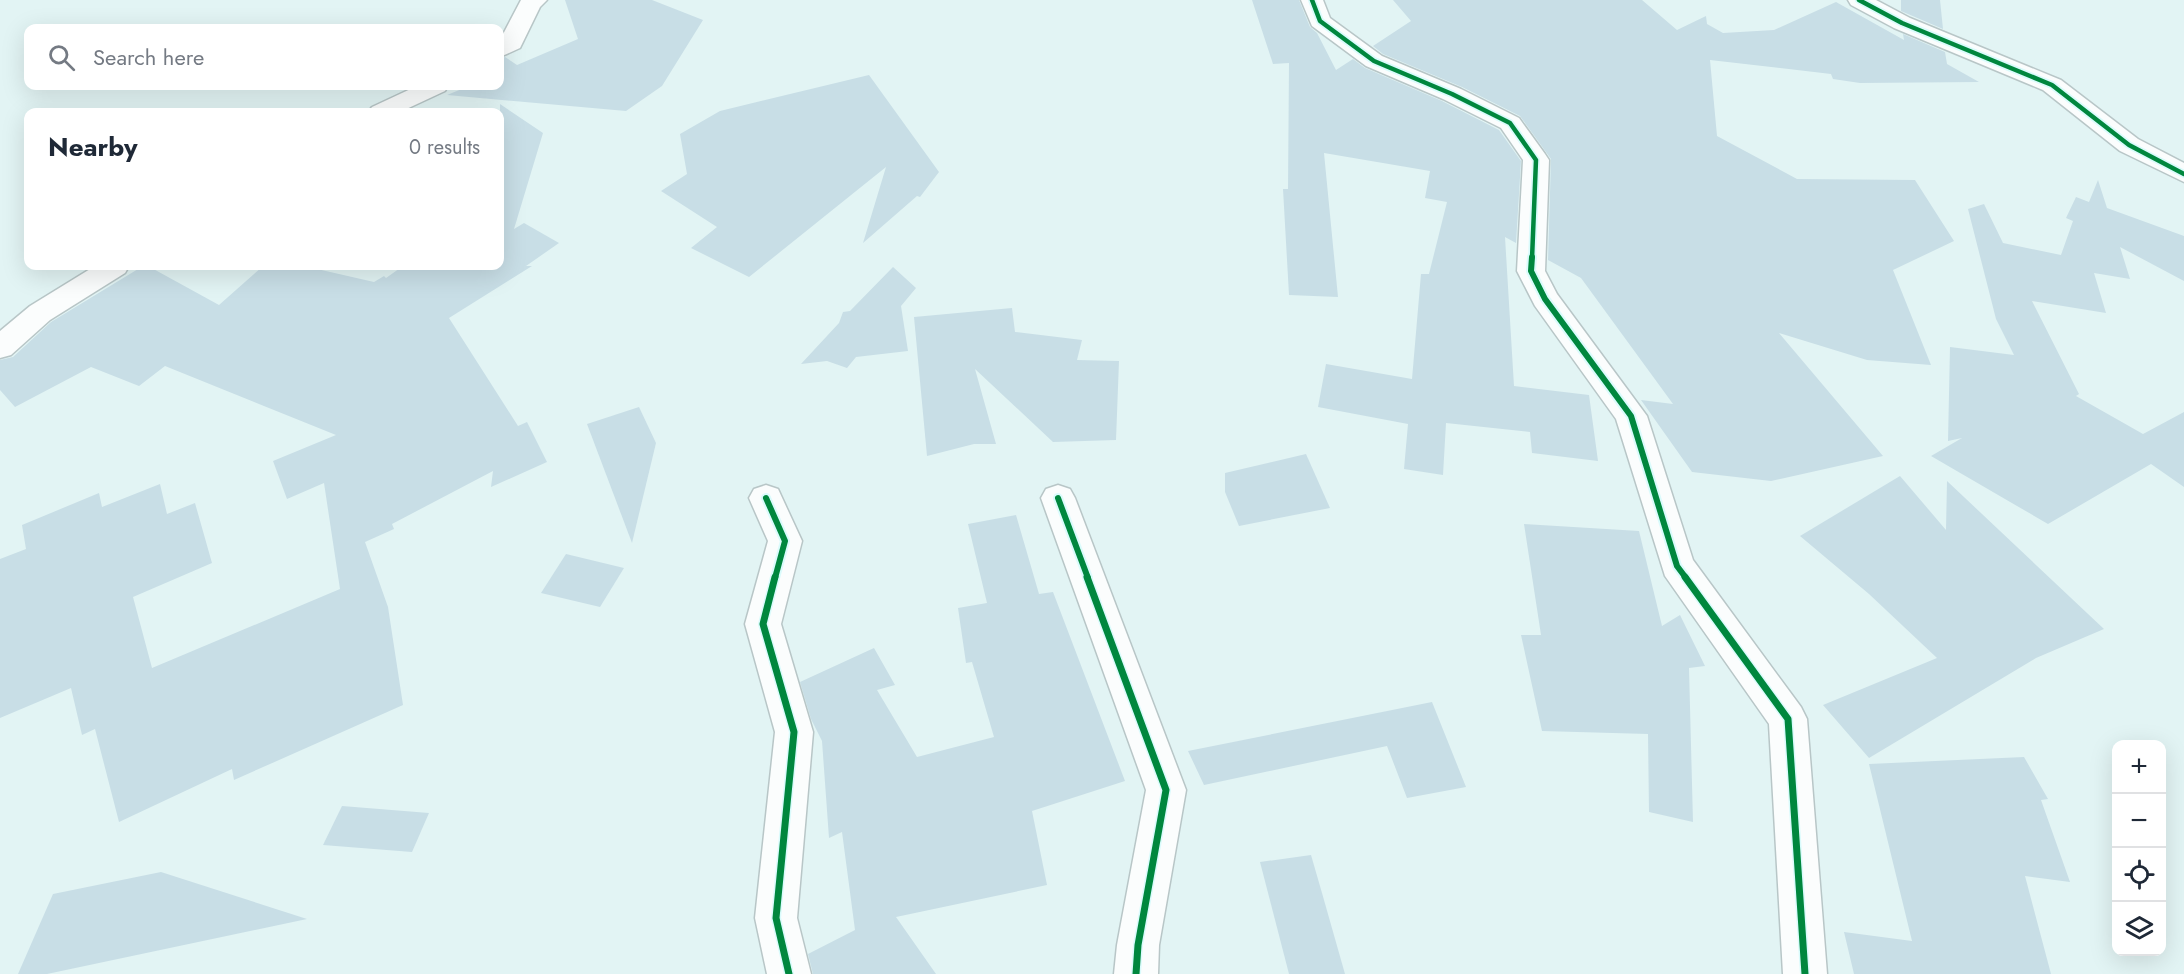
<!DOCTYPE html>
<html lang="en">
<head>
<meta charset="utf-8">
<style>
  :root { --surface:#fff; --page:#f2f2f3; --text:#1f2937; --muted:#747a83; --line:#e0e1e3 }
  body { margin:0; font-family:Jost,sans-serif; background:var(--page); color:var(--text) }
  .controls { position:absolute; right:18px; bottom:18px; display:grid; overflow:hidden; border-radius:12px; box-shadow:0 6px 24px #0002 }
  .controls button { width:54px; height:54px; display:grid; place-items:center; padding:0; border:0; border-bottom:2px solid var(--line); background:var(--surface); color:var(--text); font:30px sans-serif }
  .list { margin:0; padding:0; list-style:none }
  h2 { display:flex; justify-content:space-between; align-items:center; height:78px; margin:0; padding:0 24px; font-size:26px }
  h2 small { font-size:20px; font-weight:400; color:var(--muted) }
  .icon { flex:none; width:33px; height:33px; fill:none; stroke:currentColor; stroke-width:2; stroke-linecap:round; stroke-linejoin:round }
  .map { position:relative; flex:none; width:2184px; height:974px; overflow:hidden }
  .search { position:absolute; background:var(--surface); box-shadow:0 6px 24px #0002; left:24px; top:24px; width:480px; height:66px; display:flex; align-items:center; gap:15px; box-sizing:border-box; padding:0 21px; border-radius:12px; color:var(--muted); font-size:22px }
  .panel { position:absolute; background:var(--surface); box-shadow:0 6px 24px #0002; left:24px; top:108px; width:480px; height:162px; border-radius:12px }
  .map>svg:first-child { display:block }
  .building { fill:#c8dee6 }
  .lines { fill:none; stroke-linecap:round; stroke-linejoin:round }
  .street-casing { stroke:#b8c6c7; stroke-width:3 }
  .street { fill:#fbfdfd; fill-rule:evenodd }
  .cycleway-far2-casing { stroke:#dafbfc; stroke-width:8 }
  .cycleway-far1-casing { stroke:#dafbfc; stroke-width:10 }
  .cycleway-casing { stroke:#dafbfc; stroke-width:10 }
  .cycleway-far2 { stroke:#00873e; stroke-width:4.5 }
  .cycleway-far1 { stroke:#00873e; stroke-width:6 }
  .cycleway { stroke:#00873e; stroke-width:7 }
</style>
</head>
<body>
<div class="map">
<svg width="2184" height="974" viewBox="0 0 2184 974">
  <rect width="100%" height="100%" fill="#e2f4f4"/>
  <!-- building -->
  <g class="building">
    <path d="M565,0H652L703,20L662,86L626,111L447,95L469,86H500V59L505,57L517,65L578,39Z"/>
    <path d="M1252,0H1299L1310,27L1317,33L1336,70L1353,59L1365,68L1442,101L1499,130L1521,161L1516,243L1505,237L1514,386L1589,395L1598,461L1532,453L1530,432L1446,423L1443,475L1404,469L1408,424L1318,407L1326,364L1412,379L1421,274H1429L1447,202L1425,198L1430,171L1324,153L1338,297L1289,295L1283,189H1288L1289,63L1273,64Z"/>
    <path d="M1393,0H1642L1677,30L1706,16L1707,24L1723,33L1774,30L1836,2L1904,40L1903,34L1945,52L1947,64L1979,82L1860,83L1833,79L1831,74L1710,60L1717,136L1797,179L1915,180L1954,241L1893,270L1931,365L1867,360L1779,333L1883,456L1771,481L1692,472L1641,400L1673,404L1581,278L1548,260L1551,159L1520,116L1462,87L1383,54L1373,46L1411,21Z"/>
    <path d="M1901,0H1940L1943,29L1901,11Z"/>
    <path d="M869,75L939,172L920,197L917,196L863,243L886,167L749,277L691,248L717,227L661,191L687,174L680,134L720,111Z"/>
    <path d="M500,104L543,133L514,229L524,223L559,243L526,266H532L449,318L518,426L527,422L547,462L491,487L493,471L392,524L394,529L365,542L388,607L403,705L234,780L232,769L119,822L95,729L82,735L71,688L0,718V559L26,549L22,525L99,493L102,507L160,484L167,514L195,503L212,563L133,597L152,668L340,589L324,483L287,499L273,461L336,435L165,366L139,386L91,367L15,407L0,390V360L13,357L51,322L143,266H148L219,305L263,266H304L374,282L384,276L386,278L403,266H500Z"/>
    <path d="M2098,180L2107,208L2184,236V281L2120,247L2130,279L2094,273L2106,313L2032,301L2079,394L2076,396L2143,434L2184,412V487L2151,464L2048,524L1931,456L1962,438L1948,441L1950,347L2014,355L1996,319L1968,209L1984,204L2003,243L2061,255L2073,221L2066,218L2076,197L2089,202Z"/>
    <path d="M893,267L916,288L901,306L908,351L856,357L847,368L827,361L801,364L839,323L843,312L850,311Z"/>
    <path d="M1012,308L1015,332L1082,340L1077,360L1119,361L1116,440L1053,442L975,369L996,444H974L927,456L914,317Z"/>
    <path d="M639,407L656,443L632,543L587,424Z"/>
    <path d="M1306,454L1330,508L1239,526L1225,492V473Z"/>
    <path d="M1900,476L1946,530L1947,481L2104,629L2036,658L1869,758L1823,705L1937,658L1869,594L1800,536Z"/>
    <path d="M1016,515L1039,594L1053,592L1125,781L1032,811L1047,885L896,917L936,974H813L808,954L855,930L842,832L829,838L822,741L811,719L800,682L874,648L895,685L877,690L917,757L994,737L972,662L966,663L958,608L987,603L968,524Z"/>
    <path d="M1524,524L1639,531L1662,626L1680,615L1705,666L1689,668L1693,822L1649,812L1648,734L1542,731L1521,635H1541Z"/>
    <path d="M566,554L624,568L600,607L541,593Z"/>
    <path d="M1432,702L1466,787L1407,798L1387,746L1204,785L1188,751Z"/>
    <path d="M2024,757L2048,799L2041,800L2070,882L2025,876L2051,974H1854L1844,932L1912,941L1869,764Z"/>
    <path d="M342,806L429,813L412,852L323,845Z"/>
    <path d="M1311,855L1322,893L1345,974H1289L1260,862Z"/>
    <path d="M161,872L307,919L47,974H18L53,894Z"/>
  </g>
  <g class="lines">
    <defs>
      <g id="street">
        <path d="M521,0H547L540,7L520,48L500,57V40Z"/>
        <path d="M1301,0H1323L1330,18L1382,56L1461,89L1519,118L1545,154L1549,160L1545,271L1557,294L1647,416L1693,560L1801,707L1807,719L1827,974H1783L1769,724L1665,576L1616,419L1535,306L1517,271L1523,160L1501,128L1443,99L1366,66L1312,26Z"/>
        <path d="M1848,0H1876L1910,18L2061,80L2138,139L2184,163V182L2120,151L2043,90L1894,28L1851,5Z"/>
        <path d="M417,86H448L445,91L400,112H368L372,107Z"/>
        <path d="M95,266H129L125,273L50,320L11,355L0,358V331L30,306Z"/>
        <path d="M766,485L778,489L802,541L781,624L813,732L797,918L811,974H767L755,918L775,732L745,624L768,541L749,498L754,489Z"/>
        <path d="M1058,485L1070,489L1075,498L1186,790L1159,945L1158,974H1114L1117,945L1146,790L1041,498L1046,489Z"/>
      </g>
    </defs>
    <!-- street casing -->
    <use href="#street" class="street-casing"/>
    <!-- street -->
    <use href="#street" class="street"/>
    <defs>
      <g id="cycleway-far2">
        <path d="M1312,0L1320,21L1374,61L1452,94L1510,123L1536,160L1532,259"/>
        <path d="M1859,0L1902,23L2052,85L2129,145L2184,174"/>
      </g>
      <g id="cycleway-far1">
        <path d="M1532,257L1531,271L1545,299L1631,416L1677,566L1686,578"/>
        <path d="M766,498L785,541L775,578"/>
        <path d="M1058,498L1088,578"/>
      </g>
      <g id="cycleway">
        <path d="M775,577L763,624L794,732L776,918L789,974"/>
        <path d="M1087,577L1166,790L1138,945L1136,974"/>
        <path d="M1685,577L1788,719L1805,974"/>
      </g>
    </defs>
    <!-- cycleway-far2 casing -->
    <use href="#cycleway-far2" class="cycleway-far2-casing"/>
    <!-- cycleway-far1 casing -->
    <use href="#cycleway-far1" class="cycleway-far1-casing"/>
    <!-- cycleway casing -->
    <use href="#cycleway" class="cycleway-casing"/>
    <!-- cycleway-far2 -->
    <use href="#cycleway-far2" class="cycleway-far2"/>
    <!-- cycleway-far1 -->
    <use href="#cycleway-far1" class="cycleway-far1"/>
    <!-- cycleway -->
    <use href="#cycleway" class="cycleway"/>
  </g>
</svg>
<div class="controls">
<button>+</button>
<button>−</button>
<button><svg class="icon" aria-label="locate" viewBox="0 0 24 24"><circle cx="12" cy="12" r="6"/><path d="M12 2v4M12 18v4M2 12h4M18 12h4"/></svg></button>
<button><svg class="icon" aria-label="layers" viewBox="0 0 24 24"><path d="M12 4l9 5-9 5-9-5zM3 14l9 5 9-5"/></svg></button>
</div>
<div class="search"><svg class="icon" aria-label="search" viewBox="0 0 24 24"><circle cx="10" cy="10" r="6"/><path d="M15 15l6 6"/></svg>Search here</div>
<section class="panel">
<h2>Nearby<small>0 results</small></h2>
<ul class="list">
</ul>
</section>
</div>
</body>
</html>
